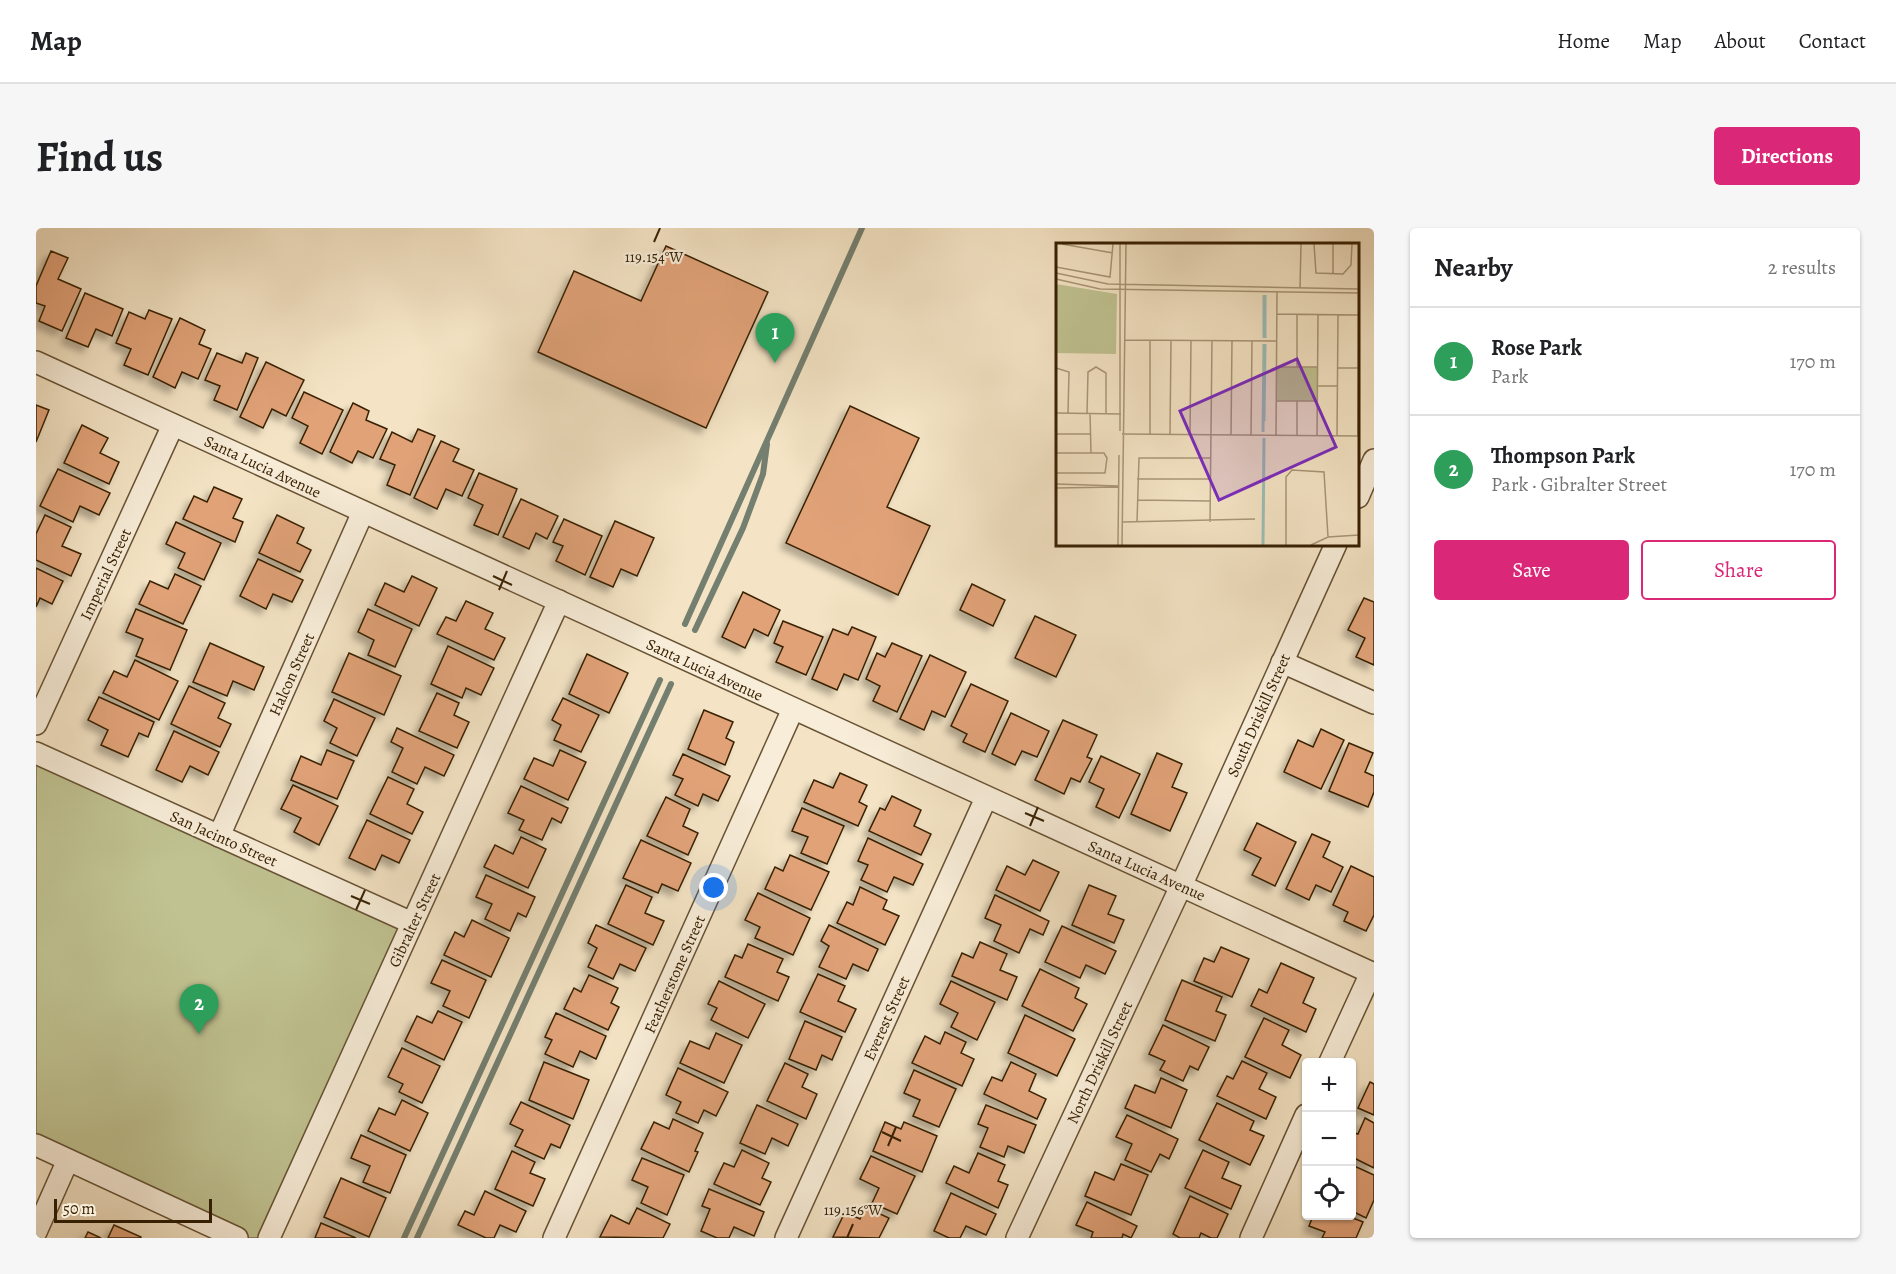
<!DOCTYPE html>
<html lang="en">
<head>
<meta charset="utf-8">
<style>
  :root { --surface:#fff; --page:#f6f6f6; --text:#202124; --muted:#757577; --line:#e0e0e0; --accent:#db2777 }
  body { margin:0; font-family:Alegreya,serif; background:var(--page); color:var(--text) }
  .controls { position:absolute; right:18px; bottom:18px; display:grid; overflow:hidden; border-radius:6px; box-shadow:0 2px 4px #0004 }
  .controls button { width:54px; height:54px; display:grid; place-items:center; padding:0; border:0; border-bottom:2px solid var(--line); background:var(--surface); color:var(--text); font:30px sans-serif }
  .scale { position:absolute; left:18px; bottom:15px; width:158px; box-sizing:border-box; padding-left:6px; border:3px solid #382103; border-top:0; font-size:16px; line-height:21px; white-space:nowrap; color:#382103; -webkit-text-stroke:4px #f8edd9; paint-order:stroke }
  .you { position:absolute; left:678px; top:660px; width:21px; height:21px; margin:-15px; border:4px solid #fff; border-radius:50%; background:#1a73e8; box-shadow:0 0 0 9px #1a73e833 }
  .badge { display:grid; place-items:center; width:39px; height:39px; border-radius:50%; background:var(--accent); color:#fff; font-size:20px; font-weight:700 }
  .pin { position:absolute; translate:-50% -50px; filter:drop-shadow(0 2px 3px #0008) }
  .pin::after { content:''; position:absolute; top:32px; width:21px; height:18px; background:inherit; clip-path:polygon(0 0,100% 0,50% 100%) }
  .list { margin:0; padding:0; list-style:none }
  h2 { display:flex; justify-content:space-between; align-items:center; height:78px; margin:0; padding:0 24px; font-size:26px }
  h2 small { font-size:20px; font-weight:400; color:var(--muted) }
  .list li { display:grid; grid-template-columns:39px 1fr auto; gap:18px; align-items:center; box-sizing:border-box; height:108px; padding:0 24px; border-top:2px solid var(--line) }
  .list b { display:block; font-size:22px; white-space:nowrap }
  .list p { margin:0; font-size:20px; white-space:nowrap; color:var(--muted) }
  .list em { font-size:20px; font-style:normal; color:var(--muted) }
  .actions { display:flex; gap:12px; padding:18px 24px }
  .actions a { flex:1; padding:14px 0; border:2px solid var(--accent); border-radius:6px; text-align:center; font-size:21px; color:var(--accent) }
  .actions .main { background:var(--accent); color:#fff }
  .icon { flex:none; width:33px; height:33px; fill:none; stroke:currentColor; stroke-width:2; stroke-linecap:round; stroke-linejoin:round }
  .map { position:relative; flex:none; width:1338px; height:1010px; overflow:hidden; border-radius:6px }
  header { display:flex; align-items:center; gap:36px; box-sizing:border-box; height:84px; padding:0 30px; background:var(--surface); border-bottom:2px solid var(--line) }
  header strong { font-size:28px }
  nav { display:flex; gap:33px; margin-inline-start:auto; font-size:21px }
  .intro { display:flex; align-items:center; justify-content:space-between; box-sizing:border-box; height:144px; padding:0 36px }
  h1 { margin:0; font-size:42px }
  .button { padding:15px 27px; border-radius:6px; background:var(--accent); color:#fff; font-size:21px; font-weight:700 }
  main { display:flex; gap:36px; padding:0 36px }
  aside { flex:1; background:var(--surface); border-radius:6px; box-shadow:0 2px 4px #0004 }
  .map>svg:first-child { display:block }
  .green { fill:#c0c291; stroke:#7c724a; stroke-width:1.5 }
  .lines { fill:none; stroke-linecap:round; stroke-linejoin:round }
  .stream { stroke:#747f70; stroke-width:6 }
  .building { fill:#e1a278; stroke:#382103; stroke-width:1.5; filter:url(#shadow) }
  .street-casing { stroke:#675234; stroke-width:24 }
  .street { stroke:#f8edd9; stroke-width:21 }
  .ticks { fill:none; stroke:#382103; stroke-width:2 }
  .labels { text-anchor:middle; stroke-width:4.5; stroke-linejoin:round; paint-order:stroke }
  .street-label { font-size:16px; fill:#382103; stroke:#f8edd9 }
  .inset-river { fill:none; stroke:#9cbeb8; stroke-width:3 }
  .inset-road { fill:none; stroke:#a99677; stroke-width:1.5 }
  .view { fill:#7b2cbf; fill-opacity:0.15; stroke:#7b2cbf; stroke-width:3 }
  .inset-edge { fill:none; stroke:#382103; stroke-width:3 }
  .ticks-label { font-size:15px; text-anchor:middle; fill:#382103; stroke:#f8edd9; stroke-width:4.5; stroke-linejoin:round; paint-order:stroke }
</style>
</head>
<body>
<header>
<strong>Map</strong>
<nav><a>Home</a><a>Map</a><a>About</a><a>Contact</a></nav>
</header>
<div class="intro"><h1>Find us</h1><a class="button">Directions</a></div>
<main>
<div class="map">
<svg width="1338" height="1010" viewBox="0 0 1338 1010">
  <defs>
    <filter id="shadow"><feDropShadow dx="-5.5" dy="5.5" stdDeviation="3" flood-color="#0004"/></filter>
  </defs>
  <rect width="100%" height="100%" fill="#f4e4c5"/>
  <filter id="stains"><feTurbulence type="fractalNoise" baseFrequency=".00333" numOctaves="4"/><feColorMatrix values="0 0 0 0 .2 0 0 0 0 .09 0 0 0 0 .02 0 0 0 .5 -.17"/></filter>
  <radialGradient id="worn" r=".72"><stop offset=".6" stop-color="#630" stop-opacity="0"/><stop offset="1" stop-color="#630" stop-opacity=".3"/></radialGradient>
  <!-- green -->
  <path class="green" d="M0,525L376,695L233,1010H201L0,917Z"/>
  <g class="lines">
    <!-- stream -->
    <g class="stream">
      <path d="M649,396L826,0"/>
      <path d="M659,402L707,300L727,246L731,216"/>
      <path d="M368,1010L624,452"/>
      <path d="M381,1010L635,456"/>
    </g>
  </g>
  <!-- building -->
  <g class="building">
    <path d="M630,18L732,64L670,200L502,124L538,43L605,73Z"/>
    <path d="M15,23L32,30L22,51L45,61L26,103L3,93L9,78L0,75V58Z"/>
    <path d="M49,65L87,81L76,108L60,101L52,119L30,110Z"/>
    <path d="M113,82L136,91L112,147L88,137L95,121L80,115L93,84L109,91Z"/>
    <path d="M144,90L169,102L163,116L175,121L162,151L146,144L139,160L117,149Z"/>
    <path d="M181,125L206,135L210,125L222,130L201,182L178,172L184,158L169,152Z"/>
    <path d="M230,134L268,152L250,188L236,181L227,200L204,189Z"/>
    <path d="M268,164L307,182L286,226L264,215L272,198L256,190Z"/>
    <path d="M317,175L333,183L330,192L351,201L337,230L322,223L316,235L294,224Z"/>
    <path d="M0,177L13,182L0,214Z"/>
    <path d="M814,178L883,210L851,279L894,298L862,367L750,315Z"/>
    <path d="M46,197L72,210L64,225L83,234L73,256L28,235Z"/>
    <path d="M382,201L399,208L374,267L351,257L359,237L344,231L356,204L376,214Z"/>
    <path d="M405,213L423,221L417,233L438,242L426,268L410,261L401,281L378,270Z"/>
    <path d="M22,241L74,265L63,287L44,278L37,294L4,278Z"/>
    <path d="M443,245L481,261L462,307L438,297L447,277L432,270Z"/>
    <path d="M178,259L206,271L197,290L207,294L199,314L147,291L158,268L171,274Z"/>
    <path d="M485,271L522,288L511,311L500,305L493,321L467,309Z"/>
    <path d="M9,287L35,299L26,318L45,326L35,348L0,332V306Z"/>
    <path d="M241,287L268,300L261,315L275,322L264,344L223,325Z"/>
    <path d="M528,291L566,308L549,347L520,333L527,318L517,314Z"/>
    <path d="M579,293L618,310L601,348L585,341L577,359L554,349Z"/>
    <path d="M140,294L185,315L168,352L142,340L149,325L130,316Z"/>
    <path d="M222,331L267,352L256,374L237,366L230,381L204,368Z"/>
    <path d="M0,340L27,353L16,376L4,370L0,379Z"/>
    <path d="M139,346L165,358L147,396L103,376L114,353L132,361Z"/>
    <path d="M376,348L401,360L383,398L339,377L349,355L368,364Z"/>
    <path d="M936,356L969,372L957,398L924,382Z"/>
    <path d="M707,364L744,382L732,408L718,401L709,420L686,409Z"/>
    <path d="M1328,370L1338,374V437L1320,429L1329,410L1312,402Z"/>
    <path d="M430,373L457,385L449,401L469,410L458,432L401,406L410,389L420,393Z"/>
    <path d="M100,381L151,402L134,442L100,428L107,411L90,404Z"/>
    <path d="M332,381L376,401L359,439L332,427L338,412L322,404Z"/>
    <path d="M999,388L1040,407L1020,449L979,430Z"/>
    <path d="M747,393L787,409L770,447L740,434L747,419L738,415Z"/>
    <path d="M816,399L840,409L822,452L808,446L801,462L776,451L797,401L812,407Z"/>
    <path d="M174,415L228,439L218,462L197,453L191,468L157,454Z"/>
    <path d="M856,415L886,428L861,484L837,473L844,458L830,451L841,425L849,429Z"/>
    <path d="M412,418L458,440L445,467L430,460L426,470L395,456Z"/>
    <path d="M313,425L365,448L348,487L296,464Z"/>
    <path d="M551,426L592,445L573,485L533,466Z"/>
    <path d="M894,427L930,444L909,489L896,483L888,502L864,491Z"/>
    <path d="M99,432L142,453L123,492L67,465L78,443L91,449Z"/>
    <path d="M935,456L972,473L949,524L927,514L931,506L915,498Z"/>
    <path d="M153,458L189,475L182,490L195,496L184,519L135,496Z"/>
    <path d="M401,465L423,475L418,487L433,494L421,520L383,503Z"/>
    <path d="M63,469L118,494L112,509L103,505L92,529L65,517L72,502L52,492Z"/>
    <path d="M527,470L563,487L545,524L518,512L525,497L516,492Z"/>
    <path d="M298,471L339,490L321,528L294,515L301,500L288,493Z"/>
    <path d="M668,482L697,494L690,510L698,514L689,537L652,521Z"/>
    <path d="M975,485L1013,503L1001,529L986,523L979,537L956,526Z"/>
    <path d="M1027,492L1061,507L1051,529L1056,531L1044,554L1035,550L1028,566L999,552Z"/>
    <path d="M361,500L418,527L408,548L389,539L381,556L356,544L367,520L355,514Z"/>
    <path d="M1285,501L1308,512L1285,561L1248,544L1262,512L1277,519Z"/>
    <path d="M138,503L183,524L172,547L154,538L146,554L120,542Z"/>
    <path d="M1313,515L1337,525L1329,544L1338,548V564L1332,579L1293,563Z"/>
    <path d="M291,522L318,533L301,571L255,552L265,528L285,537Z"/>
    <path d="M524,522L550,534L532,572L488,551L498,530L517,538Z"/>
    <path d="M1121,525L1146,536L1136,559L1151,565L1134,603L1095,586Z"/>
    <path d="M647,526L694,548L682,573L667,566L662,578L639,567L647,551L637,547Z"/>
    <path d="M1065,528L1104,546L1083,590L1060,579L1068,561L1053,554Z"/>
    <path d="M804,545L831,557L823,574L831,578L822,598L768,574L778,552L797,560Z"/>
    <path d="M352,549L378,561L371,576L387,584L376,606L334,586Z"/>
    <path d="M257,557L302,578L283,617L258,604L265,590L245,581Z"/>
    <path d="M485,558L532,580L525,595L516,590L506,612L483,602L488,592L472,585Z"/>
    <path d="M856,568L885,582L878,598L895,606L885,627L833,603L844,580L849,582Z"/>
    <path d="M630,569L654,581L647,598L662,605L652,627L611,608Z"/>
    <path d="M766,580L808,598L791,636L765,625L772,609L756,603Z"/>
    <path d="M331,592L374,612L363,635L346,627L339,642L313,630Z"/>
    <path d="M1221,595L1260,614L1239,658L1216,647L1225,630L1208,622Z"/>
    <path d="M1276,606L1294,614L1287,629L1307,639L1295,664L1280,657L1273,672L1250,661Z"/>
    <path d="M485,609L510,621L492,660L448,639L459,617L477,626Z"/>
    <path d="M832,610L887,636L877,657L858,649L851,664L825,652L832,637L822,633Z"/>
    <path d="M605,612L655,635L642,663L626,656L622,665L587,650Z"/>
    <path d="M754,627L793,644L775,682L729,661L739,639L747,643Z"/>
    <path d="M997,632L1023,644L1004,683L960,662L971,638L989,647Z"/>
    <path d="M1315,638L1338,649V687L1330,703L1308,693L1312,684L1297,677Z"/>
    <path d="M450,647L499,669L490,689L482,685L474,703L449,691L456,676L440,669Z"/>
    <path d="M590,657L616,669L609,685L628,693L617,717L572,696Z"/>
    <path d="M1053,657L1080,668L1072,686L1088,692L1078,715L1036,697Z"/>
    <path d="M824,659L851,672L847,681L863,688L849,717L801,695L811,674L817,677Z"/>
    <path d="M722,665L774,690L757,727L719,710L724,699L709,692Z"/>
    <path d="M959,667L1013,693L1007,707L994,701L983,725L958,713L965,697L949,690Z"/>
    <path d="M436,692L473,710L455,749L408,727L419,704L428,709Z"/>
    <path d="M560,697L610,720L599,743L584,736L577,751L552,739L561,720L552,715Z"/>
    <path d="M793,697L842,721L832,743L817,736L810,751L783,739L793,718L785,713Z"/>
    <path d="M1026,698L1080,723L1069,746L1050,737L1044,750L1009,734Z"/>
    <path d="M944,714L971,726L964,742L981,749L971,772L916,748L926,725L937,730Z"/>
    <path d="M712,716L747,731L741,744L753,749L742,773L689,749L699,727L706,730Z"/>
    <path d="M1185,719L1213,731L1196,769L1158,753L1168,730L1178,734Z"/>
    <path d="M406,732L450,752L433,790L407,778L414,763L395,755Z"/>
    <path d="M1245,735L1278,750L1267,775L1280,781L1270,804L1215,778L1223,761L1231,765Z"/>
    <path d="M1004,741L1043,760L1039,770L1051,776L1037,803L986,778Z"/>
    <path d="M782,746L809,758L802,773L820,781L809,804L764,784Z"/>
    <path d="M553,747L582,760L575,775L583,779L572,802L528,781L538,760L545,764Z"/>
    <path d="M1146,752L1186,769L1180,783L1190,787L1179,813L1129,792Z"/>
    <path d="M683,753L729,776L712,810L675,792L681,780L672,776Z"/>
    <path d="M915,753L959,774L941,812L915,799L922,785L904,776Z"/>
    <path d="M402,783L426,794L408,832L369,813L381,788L396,795Z"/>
    <path d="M520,785L570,808L560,831L544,823L537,839L509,826L516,812L509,809Z"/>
    <path d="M989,787L1039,811L1021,848L972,825Z"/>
    <path d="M1228,790L1253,802L1246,817L1265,827L1254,850L1209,829Z"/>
    <path d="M769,793L806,809L796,832L786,827L780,842L753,831Z"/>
    <path d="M1127,797L1173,819L1162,842L1154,838L1147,853L1124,842L1129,833L1113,826Z"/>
    <path d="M909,804L930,814L925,825L938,831L926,858L876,835L889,808L904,816Z"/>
    <path d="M680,805L706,817L688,855L644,835L654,813L673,821Z"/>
    <path d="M366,820L404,838L386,875L363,864L367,856L352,849Z"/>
    <path d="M1206,833L1231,845L1223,861L1240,869L1230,891L1181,868L1191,848L1197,851Z"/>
    <path d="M508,834L553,852L537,891L493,872Z"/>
    <path d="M975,834L1000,846L993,863L1010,871L1001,891L948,866L956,849L966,853Z"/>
    <path d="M749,835L772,846L766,859L781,866L770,891L731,873Z"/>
    <path d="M642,840L692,864L680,888L668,882L662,895L640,885L645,874L630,867Z"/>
    <path d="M878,842L920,861L903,899L877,888L884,872L868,865Z"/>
    <path d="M1125,850L1151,862L1135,900L1089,880L1099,857L1119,865Z"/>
    <path d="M1334,854L1338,856V887L1322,880Z"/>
    <path d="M366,872L392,885L374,923L332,903L343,880L359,887Z"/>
    <path d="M485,874L534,897L524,920L515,916L508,931L479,918L487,902L474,896Z"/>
    <path d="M1181,875L1218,893L1214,902L1228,908L1214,937L1163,912Z"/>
    <path d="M721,877L762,896L752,918L736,910L729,926L704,915Z"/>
    <path d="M950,877L1000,897L988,925L972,918L968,929L944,919L952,900L942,896Z"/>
    <path d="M1091,887L1142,911L1133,931L1124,926L1115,944L1089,932L1096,916L1080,909Z"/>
    <path d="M1329,890L1338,895V940L1316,929V904L1322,906Z"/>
    <path d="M637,891L667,905L659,923L662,924L653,944L605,921L618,894L633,901Z"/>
    <path d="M849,894L865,901L868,894L901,908L886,944L837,923Z"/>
    <path d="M325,907L370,927L354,965L327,954L334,938L315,930Z"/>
    <path d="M706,922L733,935L726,950L735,954L724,977L678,956L688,935L698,939Z"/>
    <path d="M1167,922L1193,934L1186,950L1205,958L1195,981L1149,960Z"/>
    <path d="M476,923L499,934L494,945L509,951L497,978L459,961Z"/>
    <path d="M942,925L969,937L962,953L972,957L962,980L910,955L918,938L933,945Z"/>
    <path d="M835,928L879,948L861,986L836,975L843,960L824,951Z"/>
    <path d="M606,930L648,947L631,987L605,975L612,959L596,952Z"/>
    <path d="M1085,936L1112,947L1095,987L1049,968L1059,944L1078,952Z"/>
    <path d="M1316,937L1338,947V972L1330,990L1316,983Z"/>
    <path d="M305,950L350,970L333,1009L288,989Z"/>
    <path d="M673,961L728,984L718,1008L698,999L693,1010H681L665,1003L674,981L666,978Z"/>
    <path d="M449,963L490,983L480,1004L464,997L458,1010H450L422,997L429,983L438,987Z"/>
    <path d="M915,965L960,986L950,1007L930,998L924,1010H913L898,1003Z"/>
    <path d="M1154,968L1192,986L1181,1010H1175L1165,1005L1163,1010H1144L1137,1006Z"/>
    <path d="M1051,974L1101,998L1095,1010L1087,1006L1086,1010H1055L1057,1004L1040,997Z"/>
    <path d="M829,979L853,990L843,1010L797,1009L809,984L824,991Z"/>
    <path d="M601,980L634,996L627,1010L564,1009L575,987L593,996Z"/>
    <path d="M1277,988H1312L1327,994L1320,1010H1286L1289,1004L1273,998Z"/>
    <path d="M285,995L320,1010H279Z"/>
    <path d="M78,997L105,1009V1010H72Z"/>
    <path d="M52,1004L65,1010H49Z"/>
  </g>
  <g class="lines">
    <defs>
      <g id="street">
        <path d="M0,134L1338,746"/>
        <path d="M1322,269L1338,232"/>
        <path d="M1246,434L1338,475"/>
        <path d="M0,496L137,197"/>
        <path d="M0,525L376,695"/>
        <path d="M183,608L327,284"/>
        <path d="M1294,834L1335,745"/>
        <path d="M0,917L201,1010"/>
        <path d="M0,1004L32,932"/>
        <path d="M233,1010L523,373"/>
        <path d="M518,1010L757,481"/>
        <path d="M750,1010L950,570"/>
        <path d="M981,1010L1145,658L1300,316"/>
        <path d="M1215,1010L1270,887"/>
      </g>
    </defs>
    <!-- street casing -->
    <use href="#street" class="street-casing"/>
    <!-- street -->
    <use href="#street" class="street"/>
  </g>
  <!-- ticks -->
  <path class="ticks" d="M618,14L624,0M457,348L476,357M463,362L471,343M989,585L1008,593M994,598L1002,579M315,668L334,676M320,682L329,662M846,904L865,913M852,918L860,899M811,1010L817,996"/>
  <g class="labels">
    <!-- street labels -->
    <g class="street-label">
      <text transform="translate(227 238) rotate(25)" y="6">Santa Lucia Avenue</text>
      <text transform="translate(69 346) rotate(-65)" y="6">Imperial Street</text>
      <text transform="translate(669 441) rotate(25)" y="6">Santa Lucia Avenue</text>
      <text transform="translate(255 446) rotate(-66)" y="6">Halcon Street</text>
      <text transform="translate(1222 487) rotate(-66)" y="6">South Driskill Street</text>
      <text transform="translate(188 610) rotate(24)" y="6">San Jacinto Street</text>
      <text transform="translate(1111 642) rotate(24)" y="6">Santa Lucia Avenue</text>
      <text transform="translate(378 692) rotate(-65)" y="6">Gibralter Street</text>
      <text transform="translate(638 746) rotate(-66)" y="6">Featherstone Street</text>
      <text transform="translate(850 790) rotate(-66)" y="6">Everest Street</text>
      <text transform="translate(1063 834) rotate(-65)" y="6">North Driskill Street</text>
    </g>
  </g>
  <!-- overview -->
  <g transform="translate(1020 15)">
    <rect width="303" height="303" fill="#f4e4c5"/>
    <path d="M0,41L61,51L60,111L0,110ZM221,124H261V158H220Z" fill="#c0c291"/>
    <path class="inset-river" d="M208,95V52M209,95V52M208,178L209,101M207,189L208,101M207,302L208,195"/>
    <path class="inset-road" d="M6,1L57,10M258,1L260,30L287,31L295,22L296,1M0,24L54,34L57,1M0,30L52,41L303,46M277,31V1M0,36L44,46L303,50M244,45L245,1M221,71L302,72M68,97L221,98M221,124H261M241,124V71M0,125L13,129L12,170M282,125H302M261,143H281M220,158H261M0,170L65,171M34,170L35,210M31,171L32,129L40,124L50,130V171M64,188V1M0,191H35M66,191L302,193L303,39M94,191V97M114,191L115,97M134,191L135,97M175,192L176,98M195,192L196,98M220,192L221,48M241,192V158M261,193L262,72M281,193L282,72M0,210H48L51,215L49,230H0M81,236H154M0,241L63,243M0,245L62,244M81,257L154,258M67,279L199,276M81,279L83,215H154M154,279L156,97M62,302L63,212M66,302L70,1M230,302V234L236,227L268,229L272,294M255,302L272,294L303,292"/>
    <path class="view" d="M241,116L280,204L163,257L124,168Z"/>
    <rect width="303" height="303" class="inset-edge"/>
  </g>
  <g class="ticks-label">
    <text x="618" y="34">119.154°W</text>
    <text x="817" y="987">119.156°W</text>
  </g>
  <rect width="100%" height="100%" filter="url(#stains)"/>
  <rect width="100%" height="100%" fill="url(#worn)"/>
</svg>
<div class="controls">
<button>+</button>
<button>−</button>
<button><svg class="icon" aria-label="locate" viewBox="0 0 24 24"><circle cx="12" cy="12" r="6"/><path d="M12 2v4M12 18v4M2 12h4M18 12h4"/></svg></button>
</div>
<div class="scale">50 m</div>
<div class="you"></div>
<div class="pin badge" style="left:739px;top:135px;background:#2e9e5b">1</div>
<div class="pin badge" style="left:163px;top:806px;background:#2e9e5b">2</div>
</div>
<aside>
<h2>Nearby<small>2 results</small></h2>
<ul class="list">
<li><span class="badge" style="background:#2e9e5b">1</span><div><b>Rose Park</b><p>Park</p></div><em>170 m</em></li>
<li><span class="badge" style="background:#2e9e5b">2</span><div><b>Thompson Park</b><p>Park · Gibralter Street</p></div><em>170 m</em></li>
</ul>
<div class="actions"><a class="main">Save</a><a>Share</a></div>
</aside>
</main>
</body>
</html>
